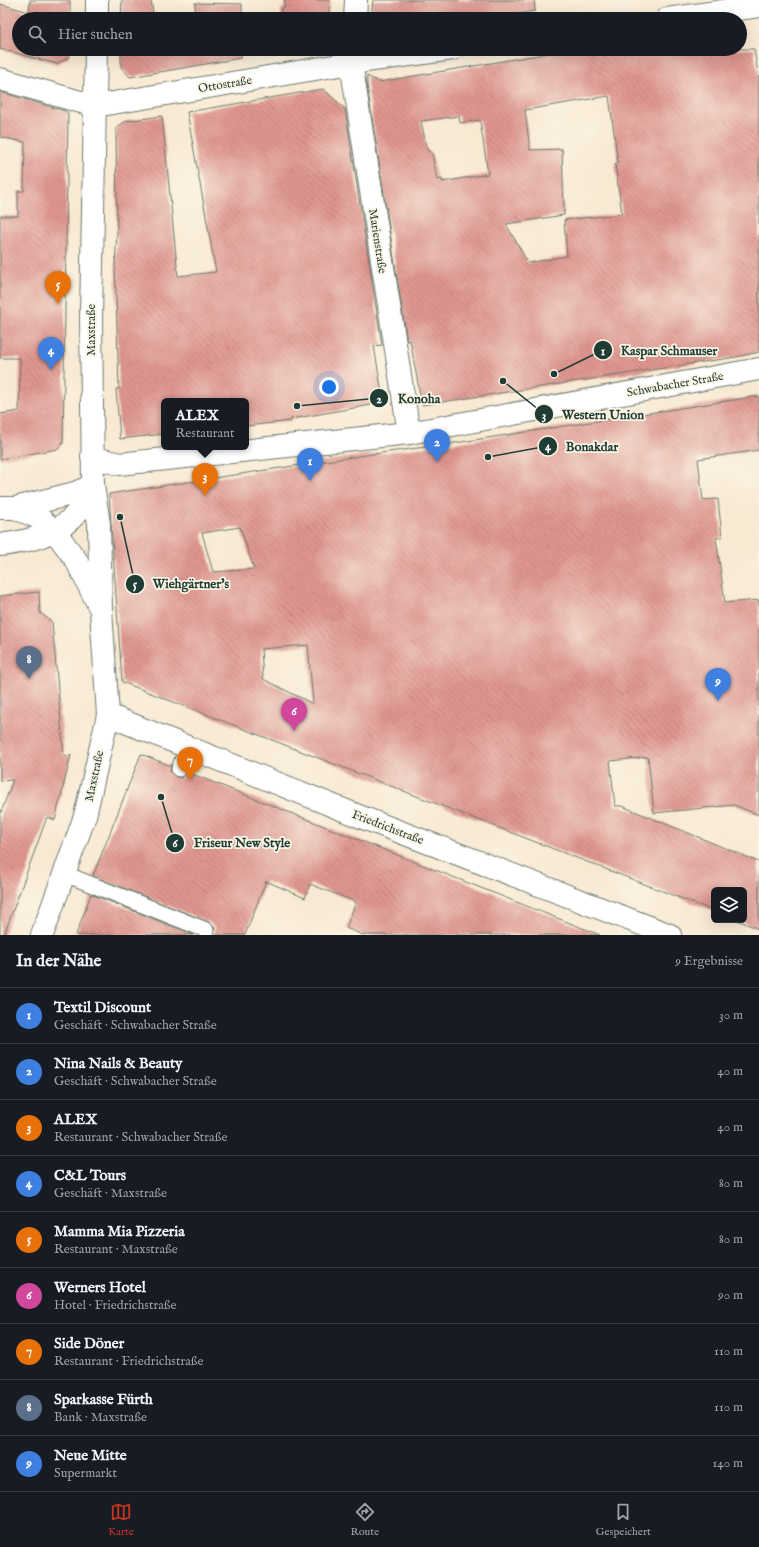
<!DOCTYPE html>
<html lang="de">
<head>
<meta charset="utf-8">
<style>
  :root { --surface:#171b24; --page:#20242c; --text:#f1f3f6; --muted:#9ea1a6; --line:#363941; --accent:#c8321e }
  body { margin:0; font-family:"IM FELL English",serif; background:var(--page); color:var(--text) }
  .controls { position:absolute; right:12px; bottom:12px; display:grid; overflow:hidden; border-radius:6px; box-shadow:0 4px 16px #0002 }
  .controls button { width:36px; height:36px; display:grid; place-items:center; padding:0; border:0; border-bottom:1px solid var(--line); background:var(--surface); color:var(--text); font:20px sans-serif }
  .you { position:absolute; left:329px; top:387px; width:14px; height:14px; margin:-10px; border:3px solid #fff; border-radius:50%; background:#1a73e8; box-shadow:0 0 0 6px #1a73e833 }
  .badge { display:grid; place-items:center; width:26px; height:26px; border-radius:50%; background:var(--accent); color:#fff; font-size:13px; font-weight:700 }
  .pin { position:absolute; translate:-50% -33px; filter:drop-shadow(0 1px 2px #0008) }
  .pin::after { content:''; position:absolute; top:21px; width:14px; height:12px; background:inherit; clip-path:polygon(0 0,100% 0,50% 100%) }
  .popup { position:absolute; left:161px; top:398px; width:88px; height:52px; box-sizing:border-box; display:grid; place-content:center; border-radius:6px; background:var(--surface); filter:drop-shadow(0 1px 3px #0005); font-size:13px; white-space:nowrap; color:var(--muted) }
  .popup b { font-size:15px; color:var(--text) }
  .popup::after { content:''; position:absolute; left:50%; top:100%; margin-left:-8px; border:8px solid transparent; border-top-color:var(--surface) }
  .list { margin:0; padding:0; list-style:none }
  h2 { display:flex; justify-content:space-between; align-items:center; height:52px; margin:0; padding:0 16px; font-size:17px }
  h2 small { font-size:13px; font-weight:400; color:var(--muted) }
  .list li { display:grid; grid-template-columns:26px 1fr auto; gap:12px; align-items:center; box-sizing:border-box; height:56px; padding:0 16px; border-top:1px solid var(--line) }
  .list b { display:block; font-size:15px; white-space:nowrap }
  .list p { margin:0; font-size:13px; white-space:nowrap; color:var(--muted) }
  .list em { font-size:13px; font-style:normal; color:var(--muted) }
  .icon { flex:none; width:22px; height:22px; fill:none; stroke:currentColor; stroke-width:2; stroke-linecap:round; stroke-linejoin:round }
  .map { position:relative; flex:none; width:759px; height:935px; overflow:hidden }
  .search { position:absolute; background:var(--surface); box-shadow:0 4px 16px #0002; left:12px; right:12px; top:12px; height:44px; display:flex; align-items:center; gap:10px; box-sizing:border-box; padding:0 14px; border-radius:22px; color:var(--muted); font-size:15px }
  .sheet { height:556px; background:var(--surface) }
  nav { display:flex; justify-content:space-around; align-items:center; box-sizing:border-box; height:56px; border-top:1px solid var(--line); background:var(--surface); font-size:11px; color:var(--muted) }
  nav a { display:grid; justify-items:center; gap:2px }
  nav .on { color:var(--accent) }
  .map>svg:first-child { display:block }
  .building { fill:url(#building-back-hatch); fill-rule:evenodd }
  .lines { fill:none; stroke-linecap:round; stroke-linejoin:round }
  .lane-casing { stroke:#6b796c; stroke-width:17 }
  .street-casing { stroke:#6b796c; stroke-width:24 }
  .secondary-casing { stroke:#6b796c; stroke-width:24 }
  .lane { stroke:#fff; stroke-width:15 }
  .street { stroke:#fff; stroke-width:22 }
  .secondary { stroke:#fff; stroke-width:22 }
  .labels { text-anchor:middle; stroke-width:3.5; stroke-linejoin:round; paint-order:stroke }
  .street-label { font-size:12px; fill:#1f3d34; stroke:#fcf5e5 }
  .leader { fill:none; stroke:#1f3d34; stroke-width:1.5 }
  .callout-dot { fill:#1f3d34; stroke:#fcf5e5; stroke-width:1.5 }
  .mark-label { font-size:12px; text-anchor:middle; font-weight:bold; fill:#fff }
  .callout-label { font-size:13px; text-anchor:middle; font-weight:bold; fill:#1f3d34; stroke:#fcf5e5; stroke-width:3.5; stroke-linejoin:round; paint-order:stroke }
</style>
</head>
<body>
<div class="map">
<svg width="759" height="935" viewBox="0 0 759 935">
  <defs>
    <pattern id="building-back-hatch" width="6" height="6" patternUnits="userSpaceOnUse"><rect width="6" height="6" fill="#e09690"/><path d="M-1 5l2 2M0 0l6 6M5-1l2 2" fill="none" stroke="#b57c76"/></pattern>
  </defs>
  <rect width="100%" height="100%" fill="#fcf5e5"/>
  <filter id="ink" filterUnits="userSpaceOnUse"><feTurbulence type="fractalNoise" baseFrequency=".025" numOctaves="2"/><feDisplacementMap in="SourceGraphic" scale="8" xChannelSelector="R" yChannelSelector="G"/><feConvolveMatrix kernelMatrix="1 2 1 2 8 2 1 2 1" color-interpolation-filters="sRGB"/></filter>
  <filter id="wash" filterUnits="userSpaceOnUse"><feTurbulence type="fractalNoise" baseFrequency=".012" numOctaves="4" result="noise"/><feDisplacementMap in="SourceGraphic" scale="16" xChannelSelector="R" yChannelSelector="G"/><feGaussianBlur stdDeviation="0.9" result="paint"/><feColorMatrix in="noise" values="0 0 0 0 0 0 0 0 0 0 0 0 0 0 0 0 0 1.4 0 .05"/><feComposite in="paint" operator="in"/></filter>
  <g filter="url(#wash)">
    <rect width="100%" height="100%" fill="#f8e9d3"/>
    <g id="blocks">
      <!-- building -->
      <g class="building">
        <path d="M30,0H70V19H19V49H69V57L57,64L0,49V4L29,12Z"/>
        <path d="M122,0H151L154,19H121Z"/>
        <path d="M285,0H330L328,19H281V9L284,8Z"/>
        <path d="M373,0H534L535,11L487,19H371Z"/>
        <path d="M195,3L242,4V19H196Z"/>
        <path d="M121,49H241V58L130,77L121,67Z"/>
        <path d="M574,49H754L759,79V352L736,357L422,405L410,340L407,341L367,85V76L379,82ZM609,96L618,163H615L622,214L564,220L567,256L528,263L506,224L564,215L563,181L562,149L530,150L525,110ZM459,116L460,123L480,120L488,174L442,182V179L437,180L432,153L427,150L421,121Z"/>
        <path d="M323,89L345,109L382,345L374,346L382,393L371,405L291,419V421L246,426V401H164V434L120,439L116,389H119L115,265L117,232L116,128L126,121L162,116L178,276L216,272L187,112Z"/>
        <path d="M0,92L65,111L68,113L63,443L58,449L0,459V414L19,411L20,358H0V216H18V191H24L25,142L0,137Z"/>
        <path d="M759,396V450L698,459L703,500L718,499L722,537L716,538L725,603L759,600V815L734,805L654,813L648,757L610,761L615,806H622L759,862V929L737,920H744V890H714V911L122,682L109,494L359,456L455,443ZM240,527L254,569L213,572L202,533ZM308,645L313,704L263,679L261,649Z"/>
        <path d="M39,592L40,613L52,622L64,756L71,755L55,820L47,817L4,935H0V815L13,780L0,781V596Z"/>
        <path d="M141,754L171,766L170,771L176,777L181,778L187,772L600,935H363L346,928L356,902L310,884L305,898L266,881L245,935H213L215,928L209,922L93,876Z"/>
        <path d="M91,894L194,935H76Z"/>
      </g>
    </g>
  </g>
  <g filter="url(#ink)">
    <use href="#blocks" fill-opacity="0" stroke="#6b796c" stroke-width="1"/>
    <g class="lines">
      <defs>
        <g id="lane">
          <path d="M179,769L187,747"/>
          <path d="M65,874L206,930"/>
        </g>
        <g id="street">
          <path d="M97,19V0"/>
          <path d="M355,19L356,0"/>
          <path d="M667,19L759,6"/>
          <path d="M96,49L91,319L93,485L99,524L101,610"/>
          <path d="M352,49L351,63L409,433"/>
          <path d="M0,79L95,106L351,63L453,49"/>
          <path d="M92,457L119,464L409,433L759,369"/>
          <path d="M15,508L75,493L93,485"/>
          <path d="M0,545C25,542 54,536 73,517C82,508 87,497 93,485"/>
          <path d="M42,935L85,816L108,715"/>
        </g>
        <path id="secondary" d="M0,508H15L39,518L54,530L76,560L101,610L108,715L361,817L670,935"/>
      </defs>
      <!-- lane casing -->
      <use href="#lane" class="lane-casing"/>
      <!-- street casing -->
      <use href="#street" class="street-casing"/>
      <!-- secondary casing -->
      <use href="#secondary" class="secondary-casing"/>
      <!-- lane -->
      <use href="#lane" class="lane"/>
      <!-- street -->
      <use href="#street" class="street"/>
      <!-- secondary -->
      <use href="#secondary" class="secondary"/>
    </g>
  </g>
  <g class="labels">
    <!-- street labels -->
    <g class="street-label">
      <text transform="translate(225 84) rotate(-9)" y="4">Ottostraße</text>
      <text transform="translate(378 241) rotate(81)" y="4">Marienstraße</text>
      <text transform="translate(91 330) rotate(-90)" y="4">Maxstraße</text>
      <text transform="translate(675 384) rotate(-10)" y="4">Schwabacher Straße</text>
      <text transform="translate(94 776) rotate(-78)" y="4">Maxstraße</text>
      <text transform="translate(388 827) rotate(21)" y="4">Friedrichstraße</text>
    </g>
  </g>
  <!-- callouts -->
  <path class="leader" d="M554 374L603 350M297 406L379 398M503 381L544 414M488 457L548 446M120 517L135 584M161 797L175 843"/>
  <g class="callout-dot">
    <circle cx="554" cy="374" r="4"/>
    <circle cx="297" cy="406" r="4"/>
    <circle cx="503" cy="381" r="4"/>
    <circle cx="488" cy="457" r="4"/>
    <circle cx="120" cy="517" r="4"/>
    <circle cx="161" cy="797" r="4"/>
    <circle cx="603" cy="350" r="10"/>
    <circle cx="379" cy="398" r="10"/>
    <circle cx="544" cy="414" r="10"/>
    <circle cx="548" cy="446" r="10"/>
    <circle cx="135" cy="584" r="10"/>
    <circle cx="175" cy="843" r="10"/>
  </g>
  <g class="mark-label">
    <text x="603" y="355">1</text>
    <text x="379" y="403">2</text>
    <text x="544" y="419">3</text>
    <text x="548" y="450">4</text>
    <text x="135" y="588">5</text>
    <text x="175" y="847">6</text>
  </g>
  <g class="callout-label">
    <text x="669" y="355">Kaspar Schmauser</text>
    <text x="419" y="403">Konoha</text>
    <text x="603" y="419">Western Union</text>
    <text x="592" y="451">Bonakdar</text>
    <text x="191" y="588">Wiehgärtner's</text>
    <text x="242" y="847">Friseur New Style</text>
  </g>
</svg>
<div class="controls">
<button><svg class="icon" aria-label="layers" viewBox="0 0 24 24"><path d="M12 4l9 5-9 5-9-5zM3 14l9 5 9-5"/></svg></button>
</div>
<div class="you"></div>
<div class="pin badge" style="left:310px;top:481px;background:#3f7fe0">1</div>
<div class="pin badge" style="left:437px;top:462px;background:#3f7fe0">2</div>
<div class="pin badge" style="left:205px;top:496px;background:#e8710a">3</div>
<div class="popup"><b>ALEX</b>Restaurant</div>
<div class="pin badge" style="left:51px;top:370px;background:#3f7fe0">4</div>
<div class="pin badge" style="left:58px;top:304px;background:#e8710a">5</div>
<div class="pin badge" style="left:294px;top:731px;background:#d1479c">6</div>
<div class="pin badge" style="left:190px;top:780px;background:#e8710a">7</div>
<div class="pin badge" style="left:29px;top:679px;background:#5c6f8a">8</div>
<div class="pin badge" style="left:718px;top:701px;background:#3f7fe0">9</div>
<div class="search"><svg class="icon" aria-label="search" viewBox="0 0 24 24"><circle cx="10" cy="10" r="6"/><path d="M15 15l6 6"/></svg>Hier suchen</div>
</div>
<section class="sheet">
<h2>In der Nähe<small>9 Ergebnisse</small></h2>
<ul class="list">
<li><span class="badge" style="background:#3f7fe0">1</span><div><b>Textil Discount</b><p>Geschäft · Schwabacher Straße</p></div><em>30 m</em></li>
<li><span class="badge" style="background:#3f7fe0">2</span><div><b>Nina Nails &amp; Beauty</b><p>Geschäft · Schwabacher Straße</p></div><em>40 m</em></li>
<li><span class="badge" style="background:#e8710a">3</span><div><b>ALEX</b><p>Restaurant · Schwabacher Straße</p></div><em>40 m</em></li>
<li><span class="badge" style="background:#3f7fe0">4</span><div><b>C&amp;L Tours</b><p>Geschäft · Maxstraße</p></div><em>80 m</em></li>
<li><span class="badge" style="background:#e8710a">5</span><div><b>Mamma Mia Pizzeria</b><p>Restaurant · Maxstraße</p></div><em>80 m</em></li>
<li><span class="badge" style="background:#d1479c">6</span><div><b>Werners Hotel</b><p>Hotel · Friedrichstraße</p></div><em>90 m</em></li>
<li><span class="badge" style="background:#e8710a">7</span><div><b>Side Döner</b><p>Restaurant · Friedrichstraße</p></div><em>110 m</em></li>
<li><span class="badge" style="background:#5c6f8a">8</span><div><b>Sparkasse Fürth</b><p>Bank · Maxstraße</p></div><em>110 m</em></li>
<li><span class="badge" style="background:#3f7fe0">9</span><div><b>Neue Mitte</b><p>Supermarkt</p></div><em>140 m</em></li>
</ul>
</section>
<nav>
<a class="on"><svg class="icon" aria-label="map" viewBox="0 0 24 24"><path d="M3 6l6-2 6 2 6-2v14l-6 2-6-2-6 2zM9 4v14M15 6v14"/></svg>Karte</a>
<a><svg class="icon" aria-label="directions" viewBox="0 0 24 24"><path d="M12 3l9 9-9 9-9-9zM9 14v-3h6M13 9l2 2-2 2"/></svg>Route</a>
<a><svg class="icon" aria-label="saved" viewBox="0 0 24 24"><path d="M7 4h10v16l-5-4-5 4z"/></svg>Gespeichert</a>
</nav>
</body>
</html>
